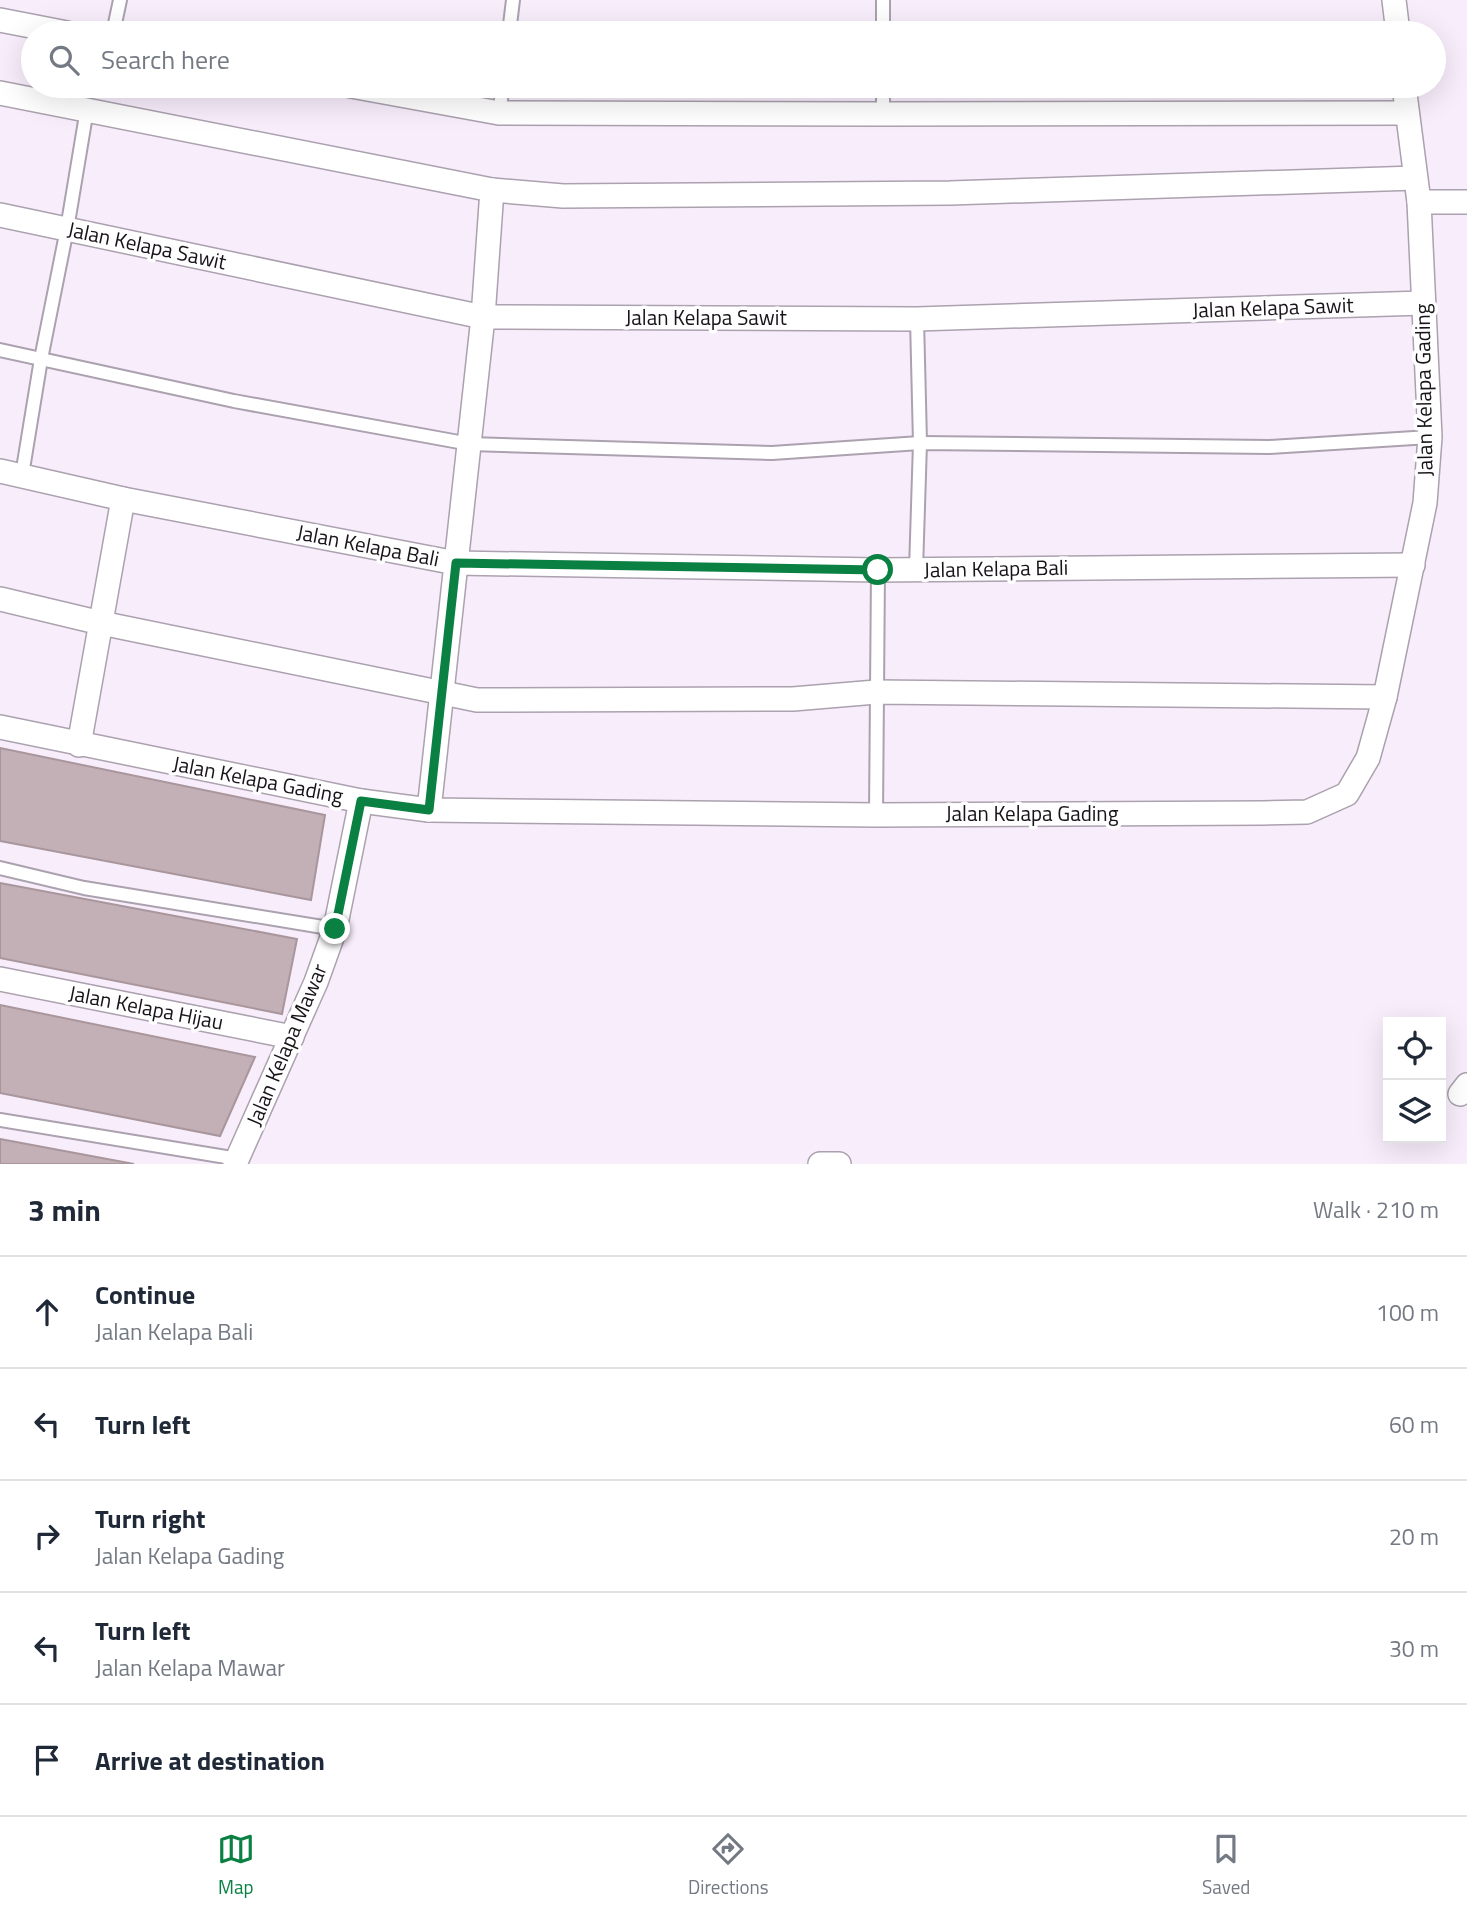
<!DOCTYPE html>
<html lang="en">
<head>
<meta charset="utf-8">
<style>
  :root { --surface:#fff; --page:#f2f2f3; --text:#1f2937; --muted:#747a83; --line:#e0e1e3; --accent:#0b8043 }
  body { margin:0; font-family:"Titillium Web",sans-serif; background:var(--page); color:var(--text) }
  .controls { position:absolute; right:21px; bottom:21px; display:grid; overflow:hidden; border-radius:0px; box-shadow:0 7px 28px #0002 }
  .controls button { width:63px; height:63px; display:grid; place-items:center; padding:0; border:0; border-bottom:2px solid var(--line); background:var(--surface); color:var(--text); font:35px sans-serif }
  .stop { position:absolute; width:21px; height:21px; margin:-16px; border:5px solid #0b8043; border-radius:50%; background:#fff }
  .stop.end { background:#0b8043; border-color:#fff; box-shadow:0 2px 7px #0008 }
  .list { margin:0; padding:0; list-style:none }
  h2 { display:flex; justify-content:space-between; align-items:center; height:91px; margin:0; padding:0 28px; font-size:30px }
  h2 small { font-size:23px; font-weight:400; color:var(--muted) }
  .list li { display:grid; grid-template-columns:46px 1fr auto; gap:21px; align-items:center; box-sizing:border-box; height:112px; padding:0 28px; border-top:2px solid var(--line) }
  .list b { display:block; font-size:26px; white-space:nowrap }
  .list p { margin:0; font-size:23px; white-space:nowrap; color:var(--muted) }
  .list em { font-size:23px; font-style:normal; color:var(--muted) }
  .icon { flex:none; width:38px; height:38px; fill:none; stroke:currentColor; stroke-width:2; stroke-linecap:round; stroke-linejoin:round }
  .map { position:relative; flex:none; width:1467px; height:1164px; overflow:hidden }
  .search { position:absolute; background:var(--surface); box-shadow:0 7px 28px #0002; left:21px; right:21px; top:21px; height:77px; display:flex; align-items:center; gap:18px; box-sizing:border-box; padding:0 24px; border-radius:38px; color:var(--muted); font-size:26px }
  .sheet { height:651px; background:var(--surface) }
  nav { display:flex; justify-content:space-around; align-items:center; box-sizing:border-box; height:98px; border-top:2px solid var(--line); background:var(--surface); font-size:19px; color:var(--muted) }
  nav a { display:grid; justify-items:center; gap:4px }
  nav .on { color:var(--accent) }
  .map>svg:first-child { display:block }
  .building { fill:#c2b0b6; stroke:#a9969c; stroke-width:2 }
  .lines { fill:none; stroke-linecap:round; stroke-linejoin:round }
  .service-casing { stroke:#aba1af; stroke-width:16 }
  .minor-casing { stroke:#aba1af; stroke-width:26 }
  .service { stroke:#fff; stroke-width:12 }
  .minor { stroke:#fff; stroke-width:23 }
  .route { stroke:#0b8043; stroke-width:9 }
  .labels { text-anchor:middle; stroke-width:7; stroke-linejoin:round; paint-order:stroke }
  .street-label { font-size:21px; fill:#171318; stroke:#fefefe }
</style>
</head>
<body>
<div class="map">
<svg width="1467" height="1164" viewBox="0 0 1467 1164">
  <rect width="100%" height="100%" fill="#f8edfb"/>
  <!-- building -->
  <g class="building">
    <path d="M0,748L325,815L311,900L0,841Z"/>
    <path d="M0,883L297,939L282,1014L0,958Z"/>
    <path d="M0,1005L255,1057L220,1136L0,1093Z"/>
    <path d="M0,1139L134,1164H0Z"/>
  </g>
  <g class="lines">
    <defs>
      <g id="service">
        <path d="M113,33L120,0"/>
        <path d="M509,33L513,0"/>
        <path d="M883,33V0"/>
        <path d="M499,113L503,86"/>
        <path d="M883,114V86"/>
        <path d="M0,350L234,401L470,444L772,453L920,443L1269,447L1430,437"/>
        <path d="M22,475L41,359L67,229L87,109"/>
        <path d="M916,570L920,443L917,319"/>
        <path d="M876,815L878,570"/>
        <path d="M0,868L84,888L335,929"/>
        <path d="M0,1120L238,1159"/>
      </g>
      <g id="minor">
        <path d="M1394,0L1398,33"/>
        <path d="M0,20L67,33"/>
        <path d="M351,86L499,113L883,114L1407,113"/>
        <path d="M0,93L492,190L563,196L950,193L1415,178"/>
        <path d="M1419,202H1467"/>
        <path d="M0,215L483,317L917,319L1423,303"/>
        <path d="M0,471L123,499L456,563L878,570L1413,565"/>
        <path d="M0,599L101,623L477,700L793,699L876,692L1385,697"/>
        <path d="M0,727L361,801L429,810L876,815L1263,813L1307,812L1347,794L1368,758L1385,697L1425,503L1430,437L1419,202L1404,86"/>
        <path d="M79,745L123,499"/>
        <path d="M429,810L483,317L492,190"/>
        <path d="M0,979L292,1037"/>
        <path d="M1460,1094L1467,1085"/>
        <path d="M235,1164L316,982L335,929L361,801"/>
        <path d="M820,1164H839"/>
      </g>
    </defs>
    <!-- service casing -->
    <use href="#service" class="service-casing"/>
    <!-- minor casing -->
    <use href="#minor" class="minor-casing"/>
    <!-- service -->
    <use href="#service" class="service"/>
    <!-- minor -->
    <use href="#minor" class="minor"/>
  </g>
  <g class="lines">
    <!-- route -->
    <path class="route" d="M335,929L361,801L429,810L456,563L878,570"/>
  </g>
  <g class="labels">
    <!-- street labels -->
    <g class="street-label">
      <text transform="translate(147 246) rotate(12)" y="7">Jalan Kelapa Sawit</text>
      <text transform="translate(1273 308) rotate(-2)" y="7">Jalan Kelapa Sawit</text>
      <text x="706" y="325">Jalan Kelapa Sawit</text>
      <text transform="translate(1424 390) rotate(-91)" y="7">Jalan Kelapa Gading</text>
      <text transform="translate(368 546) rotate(11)" y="7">Jalan Kelapa Bali</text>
      <text transform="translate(996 569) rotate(-1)" y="7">Jalan Kelapa Bali</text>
      <text transform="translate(258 780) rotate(11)" y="7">Jalan Kelapa Gading</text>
      <text x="1032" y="821">Jalan Kelapa Gading</text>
      <text transform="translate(146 1008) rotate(11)" y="7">Jalan Kelapa Hijau</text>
      <text transform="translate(287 1045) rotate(-67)" y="7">Jalan Kelapa Mawar</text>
    </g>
  </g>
</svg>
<div class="controls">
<button><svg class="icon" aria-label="locate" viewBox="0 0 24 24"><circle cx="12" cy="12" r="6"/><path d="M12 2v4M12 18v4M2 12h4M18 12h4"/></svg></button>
<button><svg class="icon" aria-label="layers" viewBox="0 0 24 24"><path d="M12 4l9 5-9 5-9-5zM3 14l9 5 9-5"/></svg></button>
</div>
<div class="stop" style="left:878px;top:570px"></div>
<div class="stop end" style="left:335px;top:929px"></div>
<div class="search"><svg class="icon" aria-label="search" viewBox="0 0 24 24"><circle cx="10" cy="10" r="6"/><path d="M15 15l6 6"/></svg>Search here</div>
</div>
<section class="sheet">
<h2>3 min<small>Walk · 210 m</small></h2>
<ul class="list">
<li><svg class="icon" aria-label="ahead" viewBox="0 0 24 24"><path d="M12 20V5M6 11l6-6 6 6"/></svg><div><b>Continue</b><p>Jalan Kelapa Bali</p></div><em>100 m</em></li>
<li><svg class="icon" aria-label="left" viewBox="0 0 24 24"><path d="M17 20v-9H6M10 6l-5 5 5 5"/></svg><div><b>Turn left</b></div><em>60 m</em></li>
<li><svg class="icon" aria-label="right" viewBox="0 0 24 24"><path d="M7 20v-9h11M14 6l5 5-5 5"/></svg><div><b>Turn right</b><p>Jalan Kelapa Gading</p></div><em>20 m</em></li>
<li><svg class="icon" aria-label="left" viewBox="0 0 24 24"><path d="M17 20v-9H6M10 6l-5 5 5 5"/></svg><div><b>Turn left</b><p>Jalan Kelapa Mawar</p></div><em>30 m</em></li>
<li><svg class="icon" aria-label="arrive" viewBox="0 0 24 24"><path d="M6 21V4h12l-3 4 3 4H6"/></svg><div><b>Arrive at destination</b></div></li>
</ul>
</section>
<nav>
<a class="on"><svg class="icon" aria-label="map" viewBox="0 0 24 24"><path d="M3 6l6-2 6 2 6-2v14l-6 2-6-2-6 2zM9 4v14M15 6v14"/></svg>Map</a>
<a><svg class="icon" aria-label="directions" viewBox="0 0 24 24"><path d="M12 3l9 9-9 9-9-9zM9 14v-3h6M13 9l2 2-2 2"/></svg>Directions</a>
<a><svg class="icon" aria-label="saved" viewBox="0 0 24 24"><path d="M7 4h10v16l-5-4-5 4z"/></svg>Saved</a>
</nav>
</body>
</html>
